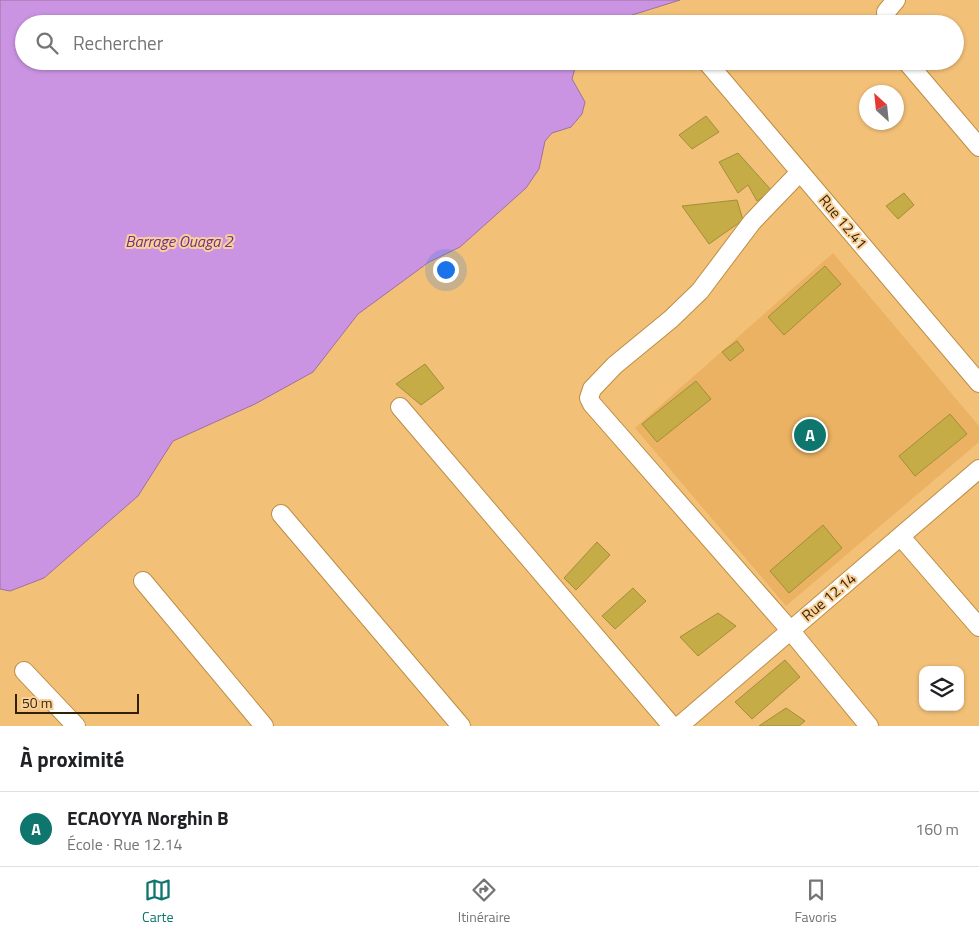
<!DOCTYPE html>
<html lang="fr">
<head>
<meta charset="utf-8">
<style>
  :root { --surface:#fff; --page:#f2f2f2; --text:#202124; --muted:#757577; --line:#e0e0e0; --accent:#0f766e }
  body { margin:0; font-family:"Titillium Web",sans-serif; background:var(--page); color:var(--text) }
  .controls { position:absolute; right:15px; bottom:15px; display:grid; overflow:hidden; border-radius:10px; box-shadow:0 1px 4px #0004 }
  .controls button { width:45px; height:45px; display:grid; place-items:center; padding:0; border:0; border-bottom:1px solid var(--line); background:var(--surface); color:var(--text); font:25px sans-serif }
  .compass { position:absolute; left:859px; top:85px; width:45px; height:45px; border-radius:50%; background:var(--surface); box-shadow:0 1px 4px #0004; rotate:333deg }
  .scale { position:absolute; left:15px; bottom:12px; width:124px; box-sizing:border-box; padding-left:5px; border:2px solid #331f01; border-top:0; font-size:14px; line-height:18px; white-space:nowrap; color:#331f01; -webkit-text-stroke:4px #f9d097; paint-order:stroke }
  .you { position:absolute; left:445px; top:269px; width:18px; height:18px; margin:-12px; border:4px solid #fff; border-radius:50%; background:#1a73e8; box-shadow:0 0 0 8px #1a73e833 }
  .badge { display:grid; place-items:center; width:32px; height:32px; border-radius:50%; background:var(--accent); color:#fff; font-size:16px; font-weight:700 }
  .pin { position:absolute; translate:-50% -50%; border:2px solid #fff; box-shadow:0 1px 5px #0006 }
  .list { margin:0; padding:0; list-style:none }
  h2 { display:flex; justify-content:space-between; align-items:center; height:65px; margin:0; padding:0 20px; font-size:21px }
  h2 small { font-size:16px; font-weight:400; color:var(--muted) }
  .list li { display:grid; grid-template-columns:32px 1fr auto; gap:15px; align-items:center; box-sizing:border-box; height:75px; padding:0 20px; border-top:1px solid var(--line) }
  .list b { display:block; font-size:19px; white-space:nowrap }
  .list p { margin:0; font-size:16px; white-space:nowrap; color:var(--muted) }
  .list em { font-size:16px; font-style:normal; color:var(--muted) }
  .icon { flex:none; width:28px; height:28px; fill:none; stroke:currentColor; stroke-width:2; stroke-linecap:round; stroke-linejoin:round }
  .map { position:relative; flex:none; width:979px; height:726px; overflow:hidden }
  .search { position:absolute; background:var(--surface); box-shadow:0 1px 4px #0004; left:15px; right:15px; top:15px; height:55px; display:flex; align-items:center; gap:12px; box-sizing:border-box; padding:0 18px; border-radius:28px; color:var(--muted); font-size:19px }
  .sheet { height:140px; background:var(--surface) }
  nav { display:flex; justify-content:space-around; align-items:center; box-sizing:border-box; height:70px; border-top:1px solid var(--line); background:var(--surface); font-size:14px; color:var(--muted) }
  nav a { display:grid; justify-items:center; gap:2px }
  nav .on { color:var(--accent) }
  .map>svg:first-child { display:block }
  .built { fill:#eab262 }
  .water { fill:#ca94e2; stroke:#9d719e }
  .building { fill:#c6ac46; stroke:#a38e39 }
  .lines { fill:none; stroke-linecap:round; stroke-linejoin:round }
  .minor-casing { stroke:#bd8d44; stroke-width:20 }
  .minor { stroke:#fff; stroke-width:18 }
  .labels { text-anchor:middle; stroke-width:4; stroke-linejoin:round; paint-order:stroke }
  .street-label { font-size:15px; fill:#331f01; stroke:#f9d097 }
  .water-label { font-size:16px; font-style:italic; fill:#712f8b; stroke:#f9d097 }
</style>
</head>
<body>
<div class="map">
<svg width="979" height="726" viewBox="0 0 979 726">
  <rect width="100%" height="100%" fill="#f3c078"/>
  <!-- built -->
  <path class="built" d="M833,253L979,426V442L786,606L635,428Z"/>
  <!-- water -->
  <path class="water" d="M0,0H680L629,16L618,24H24V61H577L572,79L585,102L582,114L571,127L552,133L545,141L539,169L526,188L460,247L429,262L358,314L313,372L255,404L173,441L138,496L44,578L10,591L0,589Z"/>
  <!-- building -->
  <g class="building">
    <path d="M706,116L719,132L692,149L679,135Z"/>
    <path d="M738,153L772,191L757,201L748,185L738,193L719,162Z"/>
    <path d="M904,193L914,205L898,219L886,206Z"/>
    <path d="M737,200L743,220L709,244L682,206Z"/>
    <path d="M825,266L841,284L784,335L768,317Z"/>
    <path d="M737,341L744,350L730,361L722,352Z"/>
    <path d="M425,364L444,388L421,405L396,384Z"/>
    <path d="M696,381L711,399L657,442L642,424Z"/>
    <path d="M950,414L967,434L915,476L899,456Z"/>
    <path d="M823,525L842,548L789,593L770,571Z"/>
    <path d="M597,542L610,555L576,590L564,578Z"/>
    <path d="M633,588L646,601L615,629L602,616Z"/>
    <path d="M718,613L736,626L698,656L680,637Z"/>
    <path d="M785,660L800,677L752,719L735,702Z"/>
    <path d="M786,708L805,721L799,726H759Z"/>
  </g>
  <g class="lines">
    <defs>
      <g id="minor">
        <path d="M887,24L886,12L896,0"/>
        <path d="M706,61L979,383"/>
        <path d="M906,61L979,147"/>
        <path d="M800,172L752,222L700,291L671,319L615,365L592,389L589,398L592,404L790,630L869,726"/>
        <path d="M400,407L672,726"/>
        <path d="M281,514L461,726"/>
        <path d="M901,537L979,627"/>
        <path d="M143,581L264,726"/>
        <path d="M24,671L76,726"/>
        <path d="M679,726L979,469"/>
      </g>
    </defs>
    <!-- minor casing -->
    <use href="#minor" class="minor-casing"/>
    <!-- minor -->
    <use href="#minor" class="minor"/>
  </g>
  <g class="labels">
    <!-- street labels -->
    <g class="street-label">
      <text transform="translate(843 222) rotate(50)" y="5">Rue 12.41</text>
      <text transform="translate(829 597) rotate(-40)" y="5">Rue 12.14</text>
    </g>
    <!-- water labels -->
    <g class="water-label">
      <text x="179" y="247">Barrage Ouaga 2</text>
    </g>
  </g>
</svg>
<div class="controls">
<button><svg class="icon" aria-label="layers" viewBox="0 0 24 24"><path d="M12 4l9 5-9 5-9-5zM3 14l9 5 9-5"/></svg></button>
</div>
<svg class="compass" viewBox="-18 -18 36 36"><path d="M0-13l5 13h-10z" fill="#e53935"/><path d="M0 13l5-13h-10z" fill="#757577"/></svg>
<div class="scale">50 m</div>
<div class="you"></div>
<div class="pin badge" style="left:810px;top:435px">A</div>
<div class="search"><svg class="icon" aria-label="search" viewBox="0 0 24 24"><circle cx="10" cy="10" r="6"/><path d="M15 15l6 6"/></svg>Rechercher</div>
</div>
<section class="sheet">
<h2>À proximité<small></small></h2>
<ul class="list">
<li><span class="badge">A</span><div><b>ECAOYYA Norghin B</b><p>École · Rue 12.14</p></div><em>160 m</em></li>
</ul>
</section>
<nav>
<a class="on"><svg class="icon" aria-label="map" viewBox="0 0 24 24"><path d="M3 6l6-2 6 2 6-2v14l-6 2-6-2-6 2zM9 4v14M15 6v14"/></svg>Carte</a>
<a><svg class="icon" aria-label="directions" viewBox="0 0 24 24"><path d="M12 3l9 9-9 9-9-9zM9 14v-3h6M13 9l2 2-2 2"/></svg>Itinéraire</a>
<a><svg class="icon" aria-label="saved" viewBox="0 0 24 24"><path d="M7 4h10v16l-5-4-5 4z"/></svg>Favoris</a>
</nav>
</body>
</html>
